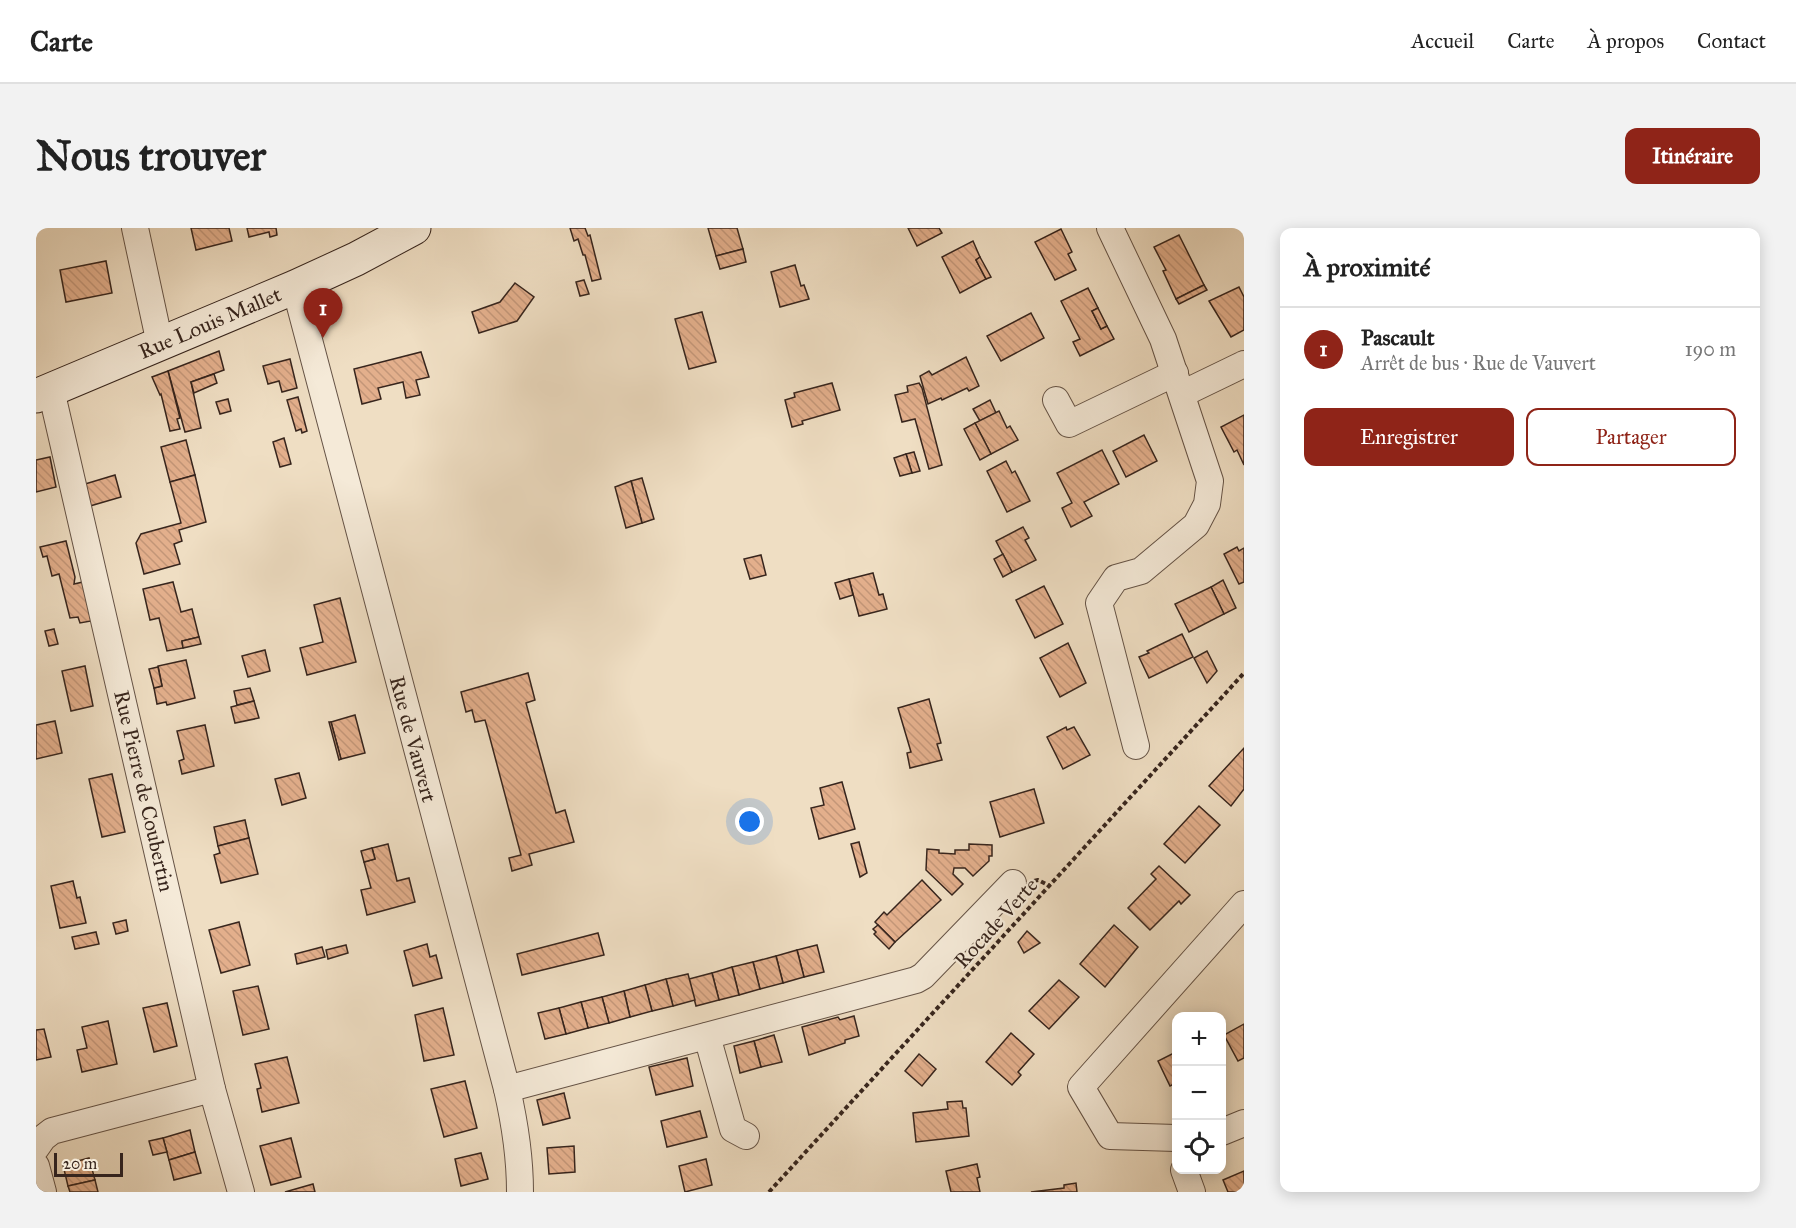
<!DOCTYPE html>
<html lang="fr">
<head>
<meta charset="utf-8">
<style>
  :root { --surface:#fff; --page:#f2f2f2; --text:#222; --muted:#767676; --line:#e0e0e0; --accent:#8f2418 }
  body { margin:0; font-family:"IM FELL Great Primer",serif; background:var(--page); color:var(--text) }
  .controls { position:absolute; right:18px; bottom:18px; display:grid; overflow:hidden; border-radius:12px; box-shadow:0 3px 15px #0003 }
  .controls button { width:54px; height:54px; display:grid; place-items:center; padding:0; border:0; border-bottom:2px solid var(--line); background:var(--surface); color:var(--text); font:30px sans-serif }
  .scale { position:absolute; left:18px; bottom:15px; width:69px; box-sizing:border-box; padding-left:6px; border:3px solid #37251d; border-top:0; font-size:16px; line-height:21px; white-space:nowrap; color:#37251d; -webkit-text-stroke:4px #f5ead8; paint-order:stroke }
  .you { position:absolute; left:714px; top:594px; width:21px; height:21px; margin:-15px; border:4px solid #fff; border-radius:50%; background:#1a73e8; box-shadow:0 0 0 9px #1a73e833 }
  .badge { display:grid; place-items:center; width:39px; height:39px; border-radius:50%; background:var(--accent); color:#fff; font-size:20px; font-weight:700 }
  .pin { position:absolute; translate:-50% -50px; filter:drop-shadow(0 2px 3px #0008) }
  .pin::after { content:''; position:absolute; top:32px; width:21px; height:18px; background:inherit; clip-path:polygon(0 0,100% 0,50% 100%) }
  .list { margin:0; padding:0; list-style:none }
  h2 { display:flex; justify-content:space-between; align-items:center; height:78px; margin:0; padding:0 24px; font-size:26px }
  h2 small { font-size:20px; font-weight:400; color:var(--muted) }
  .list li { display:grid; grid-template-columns:39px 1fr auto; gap:18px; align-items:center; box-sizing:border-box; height:84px; padding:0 24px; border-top:2px solid var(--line) }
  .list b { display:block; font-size:22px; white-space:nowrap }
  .list p { margin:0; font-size:20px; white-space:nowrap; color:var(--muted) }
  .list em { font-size:20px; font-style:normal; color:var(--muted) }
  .actions { display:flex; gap:12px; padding:18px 24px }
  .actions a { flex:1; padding:14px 0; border:2px solid var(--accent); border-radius:12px; text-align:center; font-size:21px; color:var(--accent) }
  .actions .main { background:var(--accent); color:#fff }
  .icon { flex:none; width:33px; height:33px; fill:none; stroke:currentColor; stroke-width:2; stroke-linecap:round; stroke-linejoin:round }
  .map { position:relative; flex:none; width:1208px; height:964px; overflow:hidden; border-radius:12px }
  header { display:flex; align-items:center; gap:36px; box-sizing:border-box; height:84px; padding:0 30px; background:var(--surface); border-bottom:2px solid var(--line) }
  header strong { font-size:28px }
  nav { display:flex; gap:33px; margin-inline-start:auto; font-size:21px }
  .intro { display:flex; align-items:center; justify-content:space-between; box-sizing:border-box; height:144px; padding:0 36px }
  h1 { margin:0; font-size:42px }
  .button { padding:15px 27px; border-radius:12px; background:var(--accent); color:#fff; font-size:21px; font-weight:700 }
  main { display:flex; gap:36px; padding:0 36px }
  aside { flex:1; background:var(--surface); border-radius:12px; box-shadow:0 3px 15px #0003 }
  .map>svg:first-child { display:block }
  .building { fill:url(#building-back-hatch); stroke:#37251d; stroke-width:1.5 }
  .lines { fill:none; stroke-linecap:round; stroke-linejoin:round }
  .street-casing { stroke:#655346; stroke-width:28 }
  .secondary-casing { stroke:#37251d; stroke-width:35 }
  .path { stroke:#37251d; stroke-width:4; stroke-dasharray:4.5 3; stroke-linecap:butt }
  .street { stroke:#f5ead8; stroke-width:26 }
  .secondary { stroke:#f5ead8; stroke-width:33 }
  .labels { text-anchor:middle; stroke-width:4.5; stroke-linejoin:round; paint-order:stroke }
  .street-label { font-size:21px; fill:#37251d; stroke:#f5ead8 }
</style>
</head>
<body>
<header>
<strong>Carte</strong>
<nav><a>Accueil</a><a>Carte</a><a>À propos</a><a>Contact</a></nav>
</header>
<div class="intro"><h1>Nous trouver</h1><a class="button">Itinéraire</a></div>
<main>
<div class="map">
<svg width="1208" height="964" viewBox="0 0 1208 964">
  <defs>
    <pattern id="building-back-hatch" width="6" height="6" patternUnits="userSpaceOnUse" patternTransform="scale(1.5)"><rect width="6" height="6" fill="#e3af8c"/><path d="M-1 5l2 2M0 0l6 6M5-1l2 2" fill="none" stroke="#c39678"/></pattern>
  </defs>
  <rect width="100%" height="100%" fill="#efdec3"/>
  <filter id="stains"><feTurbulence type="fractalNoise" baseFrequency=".00333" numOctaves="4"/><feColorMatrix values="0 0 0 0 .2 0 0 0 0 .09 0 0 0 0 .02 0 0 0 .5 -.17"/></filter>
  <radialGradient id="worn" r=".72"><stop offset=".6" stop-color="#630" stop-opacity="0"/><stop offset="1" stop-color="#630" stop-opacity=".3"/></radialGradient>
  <!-- building -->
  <g class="building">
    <path d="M155,0H193L196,13L160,22Z"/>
    <path d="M211,0H240L241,7L234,9L233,4L213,9Z"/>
    <path d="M534,0H549L552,8L554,7L565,51L556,53L549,27H547L542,11L538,13Z"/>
    <path d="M672,0H701L707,21L680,28Z"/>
    <path d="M872,0H903L906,5L881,18Z"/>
    <path d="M1025,1L1036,24L1032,26L1040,42L1019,52L999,14Z"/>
    <path d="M1143,7L1168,57L1140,71L1127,43L1130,42L1118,19Z"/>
    <path d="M937,13L944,29L940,32L950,51L924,65L906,29Z"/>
    <path d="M707,21L710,34L684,41L680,28Z"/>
    <path d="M944,29L955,49L950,51L940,32Z"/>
    <path d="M70,33L76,65L30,74L24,42Z"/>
    <path d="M759,37L765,58L768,57L773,71L744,79L735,44Z"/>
    <path d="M548,52L553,66L544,68L540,54Z"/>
    <path d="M479,55L498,69L481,93L443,105L436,84L464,74Z"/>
    <path d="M1168,57L1171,62L1143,76L1140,71Z"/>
    <path d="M1203,59L1208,69V102L1195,109L1173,73Z"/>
    <path d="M1052,60L1062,80L1056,83L1065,101L1071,98L1078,111L1044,128L1037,114L1044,111L1025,73Z"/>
    <path d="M1062,80L1071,98L1065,101L1056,83Z"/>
    <path d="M666,84L680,134L653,141L639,91Z"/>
    <path d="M995,85L1008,110L965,133L951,108Z"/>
    <path d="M183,123L188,142L155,154L165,200L149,204L132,143Z"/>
    <path d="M385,124L393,149L380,152L384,167L370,170L367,154L342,160L345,171L326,176L318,141Z"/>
    <path d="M930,129L943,158L933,163L931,160L906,172L905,170L892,176L884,148L893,143L896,147Z"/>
    <path d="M254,131L261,160L246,164L243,153L232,156L227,138Z"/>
    <path d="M132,143L144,190L141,191L144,201L134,203L125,166L124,167L116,149Z"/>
    <path d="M178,146L181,155L158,165L155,154Z"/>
    <path d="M796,155L804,182L766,193L767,196L756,199L749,172L759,169L758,165Z"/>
    <path d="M883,155L886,160L906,237L893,241L879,191L866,194L859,167L872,164L871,158Z"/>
    <path d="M262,169L271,203L266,205L265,201L260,203L251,172Z"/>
    <path d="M192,171L195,183L184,186L180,174Z"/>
    <path d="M954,172L960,185L944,193L937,181Z"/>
    <path d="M963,183L971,200L974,198L982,212L955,226L939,195Z"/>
    <path d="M1208,187V237L1201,222L1198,224L1185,199Z"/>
    <path d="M939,195L955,226L944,232L928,201Z"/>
    <path d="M1108,207L1121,233L1090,249L1077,223Z"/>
    <path d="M248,210L255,236L244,239L237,214Z"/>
    <path d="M150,212L159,247L134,254L125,219Z"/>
    <path d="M1066,222L1083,256L1048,274L1056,288L1035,299L1026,280L1036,275L1021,245Z"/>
    <path d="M878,224L884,243L876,245L870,226Z"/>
    <path d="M870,226L876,245L864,248L858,230Z"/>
    <path d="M14,229L20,259L0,264V232Z"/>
    <path d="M970,233L976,245L979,243L994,273L971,284L951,243Z"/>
    <path d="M79,247L85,269L54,278L49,256Z"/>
    <path d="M159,247L170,294L143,302L146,313L138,316L144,336L108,346L100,315L105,306L145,295L134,254Z"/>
    <path d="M606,250L618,291L606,295L595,253Z"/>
    <path d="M595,253L606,295L590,300L579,259Z"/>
    <path d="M987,299L993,310L989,312L1000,332L976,344L960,313Z"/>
    <path d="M30,313L39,349L38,356L47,354L55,393L44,395L42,389L34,390L23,346L16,348L11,328L7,329L4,319Z"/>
    <path d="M1201,319L1203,323L1208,320V354L1203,356L1188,326Z"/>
    <path d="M967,326L976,344L967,349L958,331Z"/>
    <path d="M725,327L730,347L714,351L708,331Z"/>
    <path d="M837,345L843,367L847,366L851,381L823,388L813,351Z"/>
    <path d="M813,351L817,367L804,371L799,355Z"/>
    <path d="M1187,352L1200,380L1188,386L1175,359Z"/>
    <path d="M137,354L145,384L156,381L163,409L146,413L147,420L131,423L123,390L114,392L107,361Z"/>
    <path d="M1008,358L1027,396L999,410L980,372Z"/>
    <path d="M1175,359L1188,386L1153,404L1139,376Z"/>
    <path d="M304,370L320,434L271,447L264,420L287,414L278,377Z"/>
    <path d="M18,401L22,416L13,418L9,403Z"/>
    <path d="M1146,406L1157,429L1113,450L1103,429L1113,425L1111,423Z"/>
    <path d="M163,409L165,416L147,420L146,413Z"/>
    <path d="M1032,415L1050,455L1024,469L1004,430Z"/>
    <path d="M229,422L234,443L212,449L206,428Z"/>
    <path d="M1171,423L1181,443L1171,455L1158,430Z"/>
    <path d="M150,432L159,470L131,477L130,474L121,476L118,460L126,458L122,438Z"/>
    <path d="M49,438L57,478L35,483L26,443Z"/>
    <path d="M122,439L126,458L118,460L113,441Z"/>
    <path d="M492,445L499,472L490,475L520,585L529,582L538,614L493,626L496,637L476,643L473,630L485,627L451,499L449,492L439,494L436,482L430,484L425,464Z"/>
    <path d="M214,460L218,473L201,477L198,463Z"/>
    <path d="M893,471L905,515L901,516L906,532L874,540L871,525L875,524L862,480Z"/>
    <path d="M218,473L223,490L199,495L195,479Z"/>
    <path d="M319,487L329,525L305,531L295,494Z"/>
    <path d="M19,493L26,525L0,531V497Z"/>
    <path d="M293,494H295L305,531L303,532Z"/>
    <path d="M169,497L178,538L146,546L143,533L148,531L141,503Z"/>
    <path d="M1030,499L1031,502L1038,499L1054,527L1027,541L1011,509Z"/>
    <path d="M1208,520V561L1195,578L1173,558Z"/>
    <path d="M263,545L270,570L246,577L239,551Z"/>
    <path d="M76,546L89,604L66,609L53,551Z"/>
    <path d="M806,554L819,601L783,611L775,580L788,577L784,560Z"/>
    <path d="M998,561L1008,595L964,609L954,574Z"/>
    <path d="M1163,578L1184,597L1149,635L1128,616Z"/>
    <path d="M209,592L213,610L182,618L178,599Z"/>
    <path d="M213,610L222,646L185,655L178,627L184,625L182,618Z"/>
    <path d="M823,614L831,645L824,649L815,616Z"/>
    <path d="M352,616L361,653L373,650L379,674L331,687L325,662L335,660L328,634L339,631L336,620Z"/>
    <path d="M933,616L956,617V628H953V633L937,648L929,640H918L917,646L927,656L916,667L890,642L891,621L903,622V625L919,626V622H933Z"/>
    <path d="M336,620L339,631L328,634L325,623Z"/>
    <path d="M1123,638L1154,667L1145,676L1143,673L1114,702L1092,680L1120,651L1115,646Z"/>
    <path d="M886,652L905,672L859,714L839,694L848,684L851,687Z"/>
    <path d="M37,653L41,670L44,669L50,695L24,700L15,658Z"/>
    <path d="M90,692L92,703L80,706L77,695Z"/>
    <path d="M203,694L214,737L185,745L173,702Z"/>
    <path d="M842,697L859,714L853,721L838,706L840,704L837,701Z"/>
    <path d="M1078,697L1102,719L1069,759L1044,736Z"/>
    <path d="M991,703L1004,715L988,725L982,714Z"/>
    <path d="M60,704L63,716L39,721L36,709Z"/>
    <path d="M562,705L568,727L486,747L481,726Z"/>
    <path d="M391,716L394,729L400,727L406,750L377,758L368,723Z"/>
    <path d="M310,717L312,725L292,731L290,722Z"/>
    <path d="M781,717L788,744L768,749L761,722Z"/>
    <path d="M286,719L289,729L261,736L259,726Z"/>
    <path d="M761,722L768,749L747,755L740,728Z"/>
    <path d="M740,728L747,755L724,761L717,734Z"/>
    <path d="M717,734L724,761L703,767L696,739Z"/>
    <path d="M696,739L703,767L683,772L676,745Z"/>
    <path d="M676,745L683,772L660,778L653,751Z"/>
    <path d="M652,746L659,772L637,778L630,751Z"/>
    <path d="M630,751L637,778L616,783L609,757Z"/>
    <path d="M1023,752L1043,769L1013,801L993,783Z"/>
    <path d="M609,757L616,783L594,789L588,763Z"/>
    <path d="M222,758L233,801L207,807L197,763Z"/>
    <path d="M588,763L594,789L573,795L566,769Z"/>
    <path d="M566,769L573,795L552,800L545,774Z"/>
    <path d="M545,774L552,800L530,806L523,780Z"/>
    <path d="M131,775L141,818L118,824L107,780Z"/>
    <path d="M407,780L418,827L388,833L379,787Z"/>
    <path d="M523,780L530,806L509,811L502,785Z"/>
    <path d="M818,788L823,808L809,812V815L773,827L766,799L802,789L804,792Z"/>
    <path d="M72,793L81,836L46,844L41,822L51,820L46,799Z"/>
    <path d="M1208,796V830L1202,833L1188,807Z"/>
    <path d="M8,801L15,829L0,832V802Z"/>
    <path d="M975,805L998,826L982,844L985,847L976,857L950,834Z"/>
    <path d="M738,807L746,834L725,839L718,813Z"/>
    <path d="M718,813L725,839L704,845L698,818Z"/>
    <path d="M1140,824V855L1134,858L1122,833Z"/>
    <path d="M883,826L900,841L886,858L869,843Z"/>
    <path d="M251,829L263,875L226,884L221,861L225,860L219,836Z"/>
    <path d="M651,830L657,858L620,867L613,839Z"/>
    <path d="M429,853L441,900L408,909L395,861Z"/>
    <path d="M528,865L534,890L507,897L501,872Z"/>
    <path d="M926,873L927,880H930L933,908L880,914L877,885L912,881L911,874Z"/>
    <path d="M664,883L671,909L631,919L625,893Z"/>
    <path d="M154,902L159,924L133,932L127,910Z"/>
    <path d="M127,910L131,924L117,927L113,913Z"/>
    <path d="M255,910L265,949L235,957L224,918Z"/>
    <path d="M538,918L539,944L513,946L511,920Z"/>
    <path d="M159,924L165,945L138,952L133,932Z"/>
    <path d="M445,925L452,951L425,958L419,931Z"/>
    <path d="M53,930L59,952L32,958L27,937Z"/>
    <path d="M670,931L676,957L649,964L643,938Z"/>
    <path d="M941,936L944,949L941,950L944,964H915L910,943Z"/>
    <path d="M1208,943V964H1192L1187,952Z"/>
    <path d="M59,952L62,964H34L32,958Z"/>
    <path d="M1040,955L1041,964H995L1028,960V957Z"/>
    <path d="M277,956L279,964H249Z"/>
  </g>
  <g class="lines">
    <defs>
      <g id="street">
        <path d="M99,0L124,116"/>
        <path d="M1074,0L1127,111L1174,253L1171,276L1160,297L1105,343L1080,350L1063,375L1100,518"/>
        <path d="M259,59L471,861C479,896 484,928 484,964"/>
        <path d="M15,162L176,861L205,964"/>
        <path d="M1146,166L1208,136"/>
        <path d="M1020,172L1033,196L1139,145"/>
        <path d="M671,808L697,901L710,908"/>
        <path d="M471,861L880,752L887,748L977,655"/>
        <path d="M1186,904L1208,895"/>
        <path d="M1140,910L1074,908L1045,859L1208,676"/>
        <path d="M0,920L7,910L16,903L176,861"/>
        <path d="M0,938L7,964"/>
        <path d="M1148,942L1156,964"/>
      </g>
      <path id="secondary" d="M0,168L259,59L320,31L378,0"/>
    </defs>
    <!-- street casing -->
    <use href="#street" class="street-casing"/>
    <!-- secondary casing -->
    <use href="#secondary" class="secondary-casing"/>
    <!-- path -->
    <g class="path">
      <path d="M998,653L1002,652L1014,658"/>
      <path d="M733,964L1208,445"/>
    </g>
    <!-- street -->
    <use href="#street" class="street"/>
    <!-- secondary -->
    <use href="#secondary" class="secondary"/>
  </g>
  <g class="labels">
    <!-- street labels -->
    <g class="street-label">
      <text transform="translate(174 95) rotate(-23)" y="7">Rue Louis Mallet</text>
      <text transform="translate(377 511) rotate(75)" y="7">Rue de Vauvert</text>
      <text transform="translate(108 563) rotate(77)" y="7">Rue Pierre de Coubertin</text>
      <text transform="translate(960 695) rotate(-48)" y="7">Rocade Verte</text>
    </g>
  </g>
  <rect width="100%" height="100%" filter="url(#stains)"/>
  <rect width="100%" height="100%" fill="url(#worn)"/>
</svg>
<div class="controls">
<button>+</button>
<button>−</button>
<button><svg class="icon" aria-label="locate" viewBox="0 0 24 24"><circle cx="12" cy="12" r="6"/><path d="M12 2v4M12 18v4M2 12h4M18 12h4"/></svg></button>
</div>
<div class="scale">20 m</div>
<div class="you"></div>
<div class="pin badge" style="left:287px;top:110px">1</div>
</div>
<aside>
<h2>À proximité<small></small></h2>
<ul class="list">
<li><span class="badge">1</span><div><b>Pascault</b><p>Arrêt de bus · Rue de Vauvert</p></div><em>190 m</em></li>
</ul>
<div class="actions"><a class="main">Enregistrer</a><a>Partager</a></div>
</aside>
</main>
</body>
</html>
